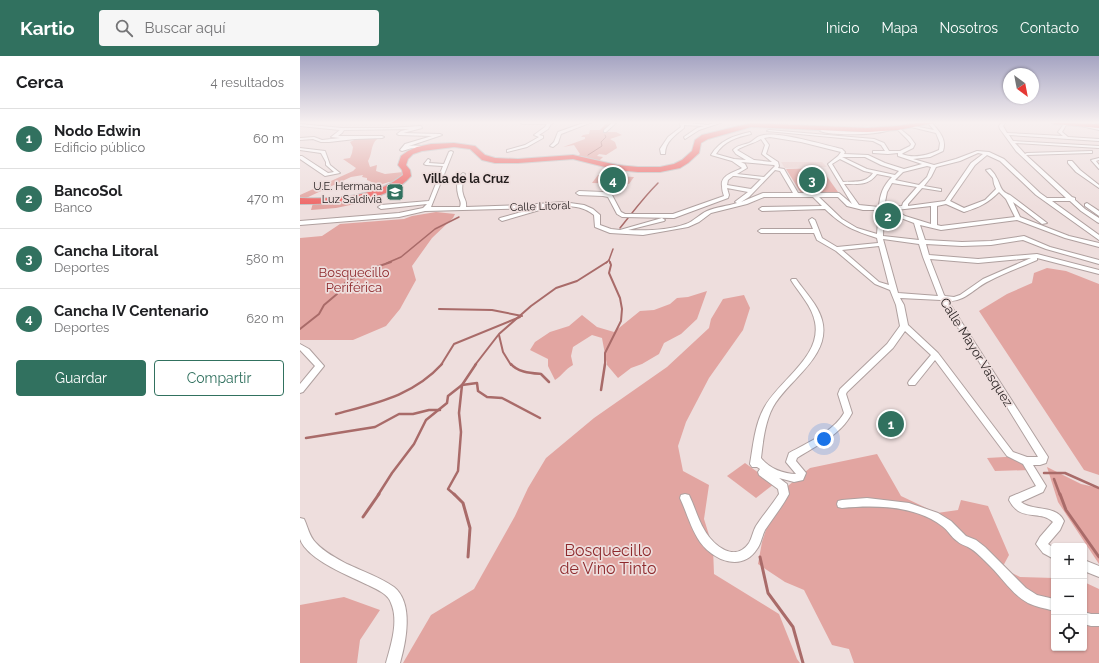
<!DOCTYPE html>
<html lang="es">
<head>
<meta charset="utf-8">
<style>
  :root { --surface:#fff; --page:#f6f6f6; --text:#202124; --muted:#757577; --line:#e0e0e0; --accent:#31715f }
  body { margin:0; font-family:Raleway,sans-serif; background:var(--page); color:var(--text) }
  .controls { position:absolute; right:12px; bottom:12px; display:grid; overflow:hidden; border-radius:4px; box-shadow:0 1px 3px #0004 }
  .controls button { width:36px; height:36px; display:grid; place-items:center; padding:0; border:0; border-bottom:1px solid var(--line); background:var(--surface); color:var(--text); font:20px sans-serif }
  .compass { position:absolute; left:703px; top:12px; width:36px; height:36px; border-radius:50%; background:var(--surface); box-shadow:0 1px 3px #0004; rotate:148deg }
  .you { position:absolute; left:524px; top:383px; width:14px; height:14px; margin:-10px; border:3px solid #fff; border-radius:50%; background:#1a73e8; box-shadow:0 0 0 6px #1a73e833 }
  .badge { display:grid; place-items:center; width:26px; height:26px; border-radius:50%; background:var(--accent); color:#fff; font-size:13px; font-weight:700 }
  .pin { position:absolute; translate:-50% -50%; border:2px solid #fff; box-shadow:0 1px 4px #0006 }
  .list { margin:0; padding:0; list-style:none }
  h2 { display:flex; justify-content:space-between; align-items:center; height:52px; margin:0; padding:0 16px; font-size:17px }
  h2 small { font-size:13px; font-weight:400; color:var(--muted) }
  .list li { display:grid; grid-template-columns:26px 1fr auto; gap:12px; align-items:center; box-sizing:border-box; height:60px; padding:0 16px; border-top:1px solid var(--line) }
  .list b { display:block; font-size:15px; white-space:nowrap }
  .list p { margin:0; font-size:13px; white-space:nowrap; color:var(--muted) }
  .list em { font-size:13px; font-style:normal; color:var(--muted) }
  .actions { display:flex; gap:8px; padding:12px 16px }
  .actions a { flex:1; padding:9px 0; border:1px solid var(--accent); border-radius:4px; text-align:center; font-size:14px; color:var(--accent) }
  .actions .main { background:var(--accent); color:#fff }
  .icon { flex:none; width:22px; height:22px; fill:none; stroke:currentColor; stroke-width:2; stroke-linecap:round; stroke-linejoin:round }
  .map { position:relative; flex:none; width:799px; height:607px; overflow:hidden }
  header { display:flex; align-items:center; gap:24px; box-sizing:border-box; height:56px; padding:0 20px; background:var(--accent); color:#fff }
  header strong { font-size:19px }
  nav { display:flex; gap:22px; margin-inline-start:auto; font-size:14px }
  .search { width:280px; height:36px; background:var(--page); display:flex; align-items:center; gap:10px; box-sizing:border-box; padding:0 14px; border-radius:4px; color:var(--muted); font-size:15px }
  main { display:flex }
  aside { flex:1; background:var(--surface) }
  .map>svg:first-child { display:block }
  .built { fill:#e9d0ce }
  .green { fill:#e2a5a1 }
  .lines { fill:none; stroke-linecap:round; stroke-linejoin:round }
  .stream-far4 { stroke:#a96b69; stroke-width:1 }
  .stream-far3 { stroke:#a96b69; stroke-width:1.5 }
  .stream-far2 { stroke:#a96b69; stroke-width:2 }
  .stream-far1 { stroke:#a96b69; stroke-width:2.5 }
  .stream { stroke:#a96b69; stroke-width:3 }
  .street-casing { stroke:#afa09f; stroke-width:2 }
  .secondary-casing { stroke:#afa09f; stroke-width:2 }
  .highway-casing { stroke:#c1c0c0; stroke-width:2 }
  .street { fill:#fff; fill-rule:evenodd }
  .secondary { fill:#fff; fill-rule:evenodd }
  .highway { fill:#ee6766; fill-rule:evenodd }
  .labels { text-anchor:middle; stroke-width:3.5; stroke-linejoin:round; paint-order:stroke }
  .far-poi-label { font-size:11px; fill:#231d1d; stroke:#eededd; text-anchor:end }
  .far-street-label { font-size:11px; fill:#231d1d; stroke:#eededd }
  .far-neighbourhood-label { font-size:12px; font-weight:bold; fill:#231d1d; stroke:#eededd }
  .park-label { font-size:13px; fill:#8e2a2d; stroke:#eededd }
  .street-label { font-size:13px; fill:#231d1d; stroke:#eededd }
  .near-park-label { font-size:16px; fill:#8e2a2d; stroke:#eededd }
</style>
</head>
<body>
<header>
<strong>Kartio</strong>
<div class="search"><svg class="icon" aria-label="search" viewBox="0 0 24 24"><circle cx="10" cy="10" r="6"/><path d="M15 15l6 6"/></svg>Buscar aquí</div>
<nav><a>Inicio</a><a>Mapa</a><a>Nosotros</a><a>Contacto</a></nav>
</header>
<main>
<aside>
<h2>Cerca<small>4 resultados</small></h2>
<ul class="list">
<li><span class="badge">1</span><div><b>Nodo Edwin</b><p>Edificio público</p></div><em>60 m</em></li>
<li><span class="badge">2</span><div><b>BancoSol</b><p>Banco</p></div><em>470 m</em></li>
<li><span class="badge">3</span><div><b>Cancha Litoral</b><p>Deportes</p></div><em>580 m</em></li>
<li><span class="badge">4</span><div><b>Cancha IV Centenario</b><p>Deportes</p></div><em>620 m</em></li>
</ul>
<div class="actions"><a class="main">Guardar</a><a>Compartir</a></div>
</aside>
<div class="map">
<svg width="799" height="607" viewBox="0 0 799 607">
  <rect width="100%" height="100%" fill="#eededd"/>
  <!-- built -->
  <path class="built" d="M481,106H522L527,111L485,112Z"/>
  <!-- green -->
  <g class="green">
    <path d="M316,66L309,71L306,76H316L322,79L310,83L315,86L317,92L306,99L299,98L297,100L303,101L299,105L321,111L294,105L278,100L280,98L274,89L263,91L285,83V81H281L283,79L289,78L290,74H300L306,68Z"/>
    <path d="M56,83H77C70,90 73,96 68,105L70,111L77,109L76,115L85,118L103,116L104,119L95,127L89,126L76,130L74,127L67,124V122L62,121L63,119L51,121L4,143H0V139L53,115L56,112L43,103L50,102L52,97L53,91L50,86Z"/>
    <path d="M521,112L538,136L501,137L486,113Z"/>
    <path d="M298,119L334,121L329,128L292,127Z"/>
    <path d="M89,136L69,145L36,152L11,154L13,147L46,146Z"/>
    <path d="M136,156L155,158L153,162L132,182L112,210L116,224L100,253L86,270L53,284H0V182L22,180L40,168L104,163L112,160Z"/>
    <path d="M747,212L766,215L799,228V419L784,414L679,255L707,238L732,227L734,217Z"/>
    <path d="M407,235L397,263L381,278L364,287L359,298L342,308L331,312L318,322L307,309L302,282L292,279L273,291L271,300L273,309C265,313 262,320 255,324L248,310V303L230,294L235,286L250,276L269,270L282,259L297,271L314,276L340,255L354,254L370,248L377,242L388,241Z"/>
    <path d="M444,239L450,252L443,274L409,322L386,366L378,390L383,415L409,429L404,463L413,492L414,518L479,558L497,603L500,607H103L131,559L174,533L215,460L228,432L246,402L294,362L367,311L409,272L411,263L423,243Z"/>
    <path d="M577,398L601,440L637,457L658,454L661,444L688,450L709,499L702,512L720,521L754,522V592H784V526L799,533V607H554L549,593L532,589L504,534L485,526L458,508L462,486L478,438L510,412Z"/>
    <path d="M721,400L730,414L695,415L687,402Z"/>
    <path d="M445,407L474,428L456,442L427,420Z"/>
    <path d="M747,411L781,428L799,432V508L758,446Z"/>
    <path d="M44,541L80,554L60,584L57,607H0V549Z"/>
  </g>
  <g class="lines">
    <!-- stream-far4 -->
    <path class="stream-far4" d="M288,99L302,90L301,86L306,81L305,79"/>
    <!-- stream-far3 -->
    <g class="stream-far3">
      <path d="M320,172C333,156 343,142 358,127"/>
      <path d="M309,204L310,207"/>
      <path d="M87,207L101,201L135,173L159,161"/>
      <path d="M306,207L309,204L313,193"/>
    </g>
    <!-- stream-far2 -->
    <g class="stream-far2">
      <path d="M139,253L192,254L222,260"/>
      <path d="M0,273L19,258L24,249L37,238L38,232C55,219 71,212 91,206"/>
      <path d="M199,279L203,296L211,309"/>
      <path d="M141,309L154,288L220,261"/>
      <path d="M175,309L199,278L231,250L256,232L277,225L307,206"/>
      <path d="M305,309V297L321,265L322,253L320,242L309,217L311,209L310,206"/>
    </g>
    <!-- stream-far1 -->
    <g class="stream-far1">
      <path d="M211,308C217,316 231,317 241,318L249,326"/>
      <path d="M301,334L305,308"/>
      <path d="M36,358C76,347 113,340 142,308"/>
      <path d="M6,382L75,371L99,358H113L129,354H140"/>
      <path d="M744,417H765L799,432"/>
      <path d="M754,423L760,439"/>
      <path d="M78,439L92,417L114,388L126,364L147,347L148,340L162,329L177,327L178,335L187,341L202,342L240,362"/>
      <path d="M155,439L148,433L158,415L161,376L159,357L162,329L176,308"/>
    </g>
    <!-- stream -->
    <g class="stream">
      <path d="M154,438L163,447L170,472L168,501"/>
      <path d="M760,438L766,454L799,501"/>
      <path d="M63,461L79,438"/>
      <path d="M460,501L468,537L493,571L503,607"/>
    </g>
    <defs>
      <g id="street">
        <path d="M222,66H255L251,68L248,73L239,79L243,80V82L227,91L207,96V94L225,89L239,81L234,79L245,71L247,68H223L221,67Z"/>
        <path d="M286,66H292L261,78L258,87L253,91L250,90L254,86L258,76Z"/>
        <path d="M313,66H317L306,76H304V74Z"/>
        <path d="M379,66L408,69L416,66H423L399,74L385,83L384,81L397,72L404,70L384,69V72C375,79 365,86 365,98H361L360,93L368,81L381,71Z"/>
        <path d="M629,66H631C639,75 647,83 643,95L630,101L613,103L634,109L656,103L677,95L689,96L704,103L740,137L747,142H766L716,95L700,73L699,70L702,66H706L703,70L707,77L763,80L758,76L764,68L766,69L762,76L768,81L799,83V85L709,79L713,85L799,90V92L715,87L725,98L727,97L792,95V97H790L726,99L772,141L775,142V144L785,153L799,162V167L797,166L781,155L770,145H752L799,179V184L736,139L700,105L687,99L675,109L650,145L664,152L685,144L696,133L694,128L693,122L686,114L690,113C692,115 695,118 696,121C701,128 699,135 710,139L747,167L742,168L713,146L720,161L769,180L799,187V191L765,182L717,164L641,174L620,169L625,184L662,186L691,185L724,180L750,191L799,204V208L746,193L723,184L691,189L662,190L626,188L629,199L678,203L737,198L799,214V218L737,202V204C721,211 704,217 689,225C674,232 665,246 648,245L748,401L746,407L740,409H733L746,430L743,436L721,446C733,456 756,448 764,465L760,474L748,488L754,492V503L743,497L736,488L740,481L753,466C740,453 721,467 709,444L710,441L736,430L723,408L707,400L635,304L615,329H609L608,327L609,325L631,299L605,275L593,292L547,336L546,338L552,357C541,379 517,389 497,402L496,405L506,417L503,424L494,426L479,422L487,428L489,438C482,451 473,462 465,474C462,480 461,488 457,493C442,516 414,505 400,486C391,473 387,457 380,442L381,439L385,438L389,439C395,451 398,464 405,475C414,490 435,507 449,487C452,482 453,475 456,470C463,459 472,449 479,438L478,433L459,419L458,416L460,413L457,411H452L450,408C453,390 455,368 464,352C479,324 522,301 515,266C512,250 499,237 491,224L492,223H496C505,236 518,249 522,264C532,300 488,324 473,351C465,366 463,385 461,402C469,412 483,418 496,418L486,406L489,397C507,387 533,376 544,357L538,338L540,333L587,288L600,270L596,249L590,234L575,228L536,195L517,184L514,177H461L458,175L461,173H513L509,164L512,162L515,164L522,182L537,191L578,187L577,182C553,174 544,171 525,153L462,155L459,153L462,151L522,150L513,141H464L447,148L411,157L399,166L388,171L343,179L310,177L295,171L294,159C280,147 261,150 243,151V153L202,165L199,163L200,162L236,152L125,155L99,161L0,169V165L99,157L123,152L127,148L81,153L78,151L81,149L129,145L143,110L126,109L124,108L128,103L130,104L129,107L144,108L149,96L151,95L153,96L131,151H160C162,145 159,144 158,138C156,131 157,121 163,117L165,118C163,124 161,132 163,138C164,143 167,145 166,151L224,149L263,146L284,149L293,153L300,159V169L311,173L320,174L362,162L365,164L364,165L328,174C345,175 370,174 386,168C394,165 400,158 407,155C416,151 428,150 437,147L435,146L436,145L448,136L427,132L429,139L428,142L374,162L322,161L317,158L308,141L303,140L279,139L276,137L279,135L303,136L312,139L321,156L325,158H373L424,140C423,137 422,134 422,130C420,119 435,116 442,112L432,105L411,99C420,84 433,80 450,76L451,78C437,81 424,85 416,98L434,103L446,104L436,98L433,94C438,89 443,89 449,87C453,85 456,81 460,80C476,74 523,89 542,93L545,96L544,98L568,99L585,107L604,113L622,108L598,100V97L588,98L573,97V95H585L581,89L573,85L467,75L469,74L574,83L584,87L589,95H600L610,90L611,88L607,83L597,73L598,71L610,81L615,88L613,92L603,97L602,98C614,103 628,99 639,94L640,87L636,77L607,70L609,69L634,74L628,67ZM470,81L501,86L541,96L538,100L528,108L552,148L539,137H498L484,113L478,112L479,110L478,106L466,98L469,89L464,82ZM461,83L465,89L462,98L472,106L454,104L437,94C444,89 453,88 461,83ZM678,97L683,98L671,107L645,145L608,150V148L622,132L641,135V133L624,130L631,121L636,111L660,105ZM542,101H565L581,109L599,115L595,119L567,113ZM540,103L564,115L573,117C565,128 555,125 543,126L532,108ZM441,106L474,109L475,110L464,121L437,118L447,112L445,108ZM627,110L631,111L627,121L619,129L595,124L603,116ZM475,114L480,115L493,137H463L441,146L449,141ZM577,118L592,121C583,130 580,138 579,151L559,149L544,128C558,128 568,130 577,118ZM433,120H435L461,123L451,133L427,129L428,124ZM592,127L617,131L603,147L602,150L584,151L587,136ZM699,136L706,143L715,161L641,170L637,169V150L646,148L664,156C680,151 688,147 699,136ZM519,141H538L547,150L563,154H579L577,178L557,172L542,163ZM631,150V168L605,160L596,154ZM584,154H590L601,162L614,167L619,184L583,180ZM583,183L619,188L623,201L638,240L598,237ZM579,190L589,229L579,226L542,194ZM731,202L683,223L660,239L654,241L645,240L644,239L630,203L678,207ZM600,242L641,244L738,401H727L713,396L638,297L608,269L604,249Z"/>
        <path d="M780,66H795L796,67L794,68Z"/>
        <path d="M0,68L42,72H88L121,70L122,72L103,77L140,78L142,79L106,91C113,89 122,89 128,92V93L112,92L102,95L100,94L105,88L132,80L99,79L97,78L101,75L109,73L44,74L42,77L38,80H82L84,81L82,82L55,83L29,86H21L13,83L0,84V82L14,81L22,84L40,82L31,81L40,74L0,70Z"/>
        <path d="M588,72L589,74C577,79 532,80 520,75L522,74C544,75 567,79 588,72Z"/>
        <path d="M0,92L25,95L30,109L40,117L25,120L0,103V100H2L28,117L34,116L26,109V106L21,97L0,94Z"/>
        <path d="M799,102V104L796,105L799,109V113L791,104Z"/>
        <path d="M768,105H772L780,114L799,129V132L776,116L768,107Z"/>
        <path d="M787,147L799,155V160L785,150V148Z"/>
        <path d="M0,288L9,293L24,310L3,336L0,337V328L15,310L0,294Z"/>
        <path d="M567,442L609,447L638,457L651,465L666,480L676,484L685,491L726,532L737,539L754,543V555C745,552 736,551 728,547C712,538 703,523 691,511C684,504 676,495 668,491C664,489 660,488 657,485C651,481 648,474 642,470C615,449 574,449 542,452L538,451L537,448L538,445L542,444Z"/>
        <path d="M0,462L4,463C8,471 9,480 16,487C24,496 36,502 47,508C62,515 80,521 94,531C114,547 106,586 100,607H86C91,589 99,565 91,547C88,538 78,534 70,530C52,521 7,504 0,483C0,477 0,468 0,462Z"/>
        <path d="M784,504L799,510V521L784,515Z"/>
        <path d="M784,556L791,558H799V570H791L784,568Z"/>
      </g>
      <path id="secondary" d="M764,66H776L799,70V74Z"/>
      <g id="highway">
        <path d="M622,66H639L598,74L567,76L451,71L408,83L401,87L399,97L388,107L380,112L360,116H338L317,114L273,103L218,107H195L182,104L170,93L154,91L122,95L113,98L108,103L106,109L110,114L111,120C89,147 32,148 0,148V142C35,143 74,142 103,119L102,114L98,109L101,100L108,95L117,91L131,88L154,87L175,90L185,99L195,102L218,103L273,99L317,109L338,111H360L374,108L382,104L392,95L395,84L402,79L451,67L567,72L598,70Z"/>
        <path d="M751,66L799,68V72L754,68Z"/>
      </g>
    </defs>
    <!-- street casing -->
    <use href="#street" class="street-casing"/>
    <!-- secondary casing -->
    <use href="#secondary" class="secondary-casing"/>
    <!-- highway casing -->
    <use href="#highway" class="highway-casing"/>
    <!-- street -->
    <use href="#street" class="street"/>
    <!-- secondary -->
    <use href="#secondary" class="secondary"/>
    <!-- highway -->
    <use href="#highway" class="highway"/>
  </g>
  <!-- sky -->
  <linearGradient id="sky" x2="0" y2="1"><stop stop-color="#a5a4c2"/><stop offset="0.44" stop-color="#f7f0f0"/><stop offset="1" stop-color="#f7f0f0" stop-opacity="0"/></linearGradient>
  <rect width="799" height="151" fill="url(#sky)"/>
  <!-- icons -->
  <defs>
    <symbol id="school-square" viewBox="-11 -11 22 22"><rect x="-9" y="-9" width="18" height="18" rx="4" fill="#31715f" stroke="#eededd"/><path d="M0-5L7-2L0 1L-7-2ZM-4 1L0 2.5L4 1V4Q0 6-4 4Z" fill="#fff"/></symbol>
  </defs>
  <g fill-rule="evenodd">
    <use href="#school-square" x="85" y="126" width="20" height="20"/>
  </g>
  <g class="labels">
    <!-- far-poi labels -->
    <g class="far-poi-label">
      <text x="82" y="134">U.E. Hermana<tspan x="82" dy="13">Luz Saldivia</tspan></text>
    </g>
    <!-- far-street labels -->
    <g class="far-street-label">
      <text transform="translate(240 150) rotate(-2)" y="4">Calle Litoral</text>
    </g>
    <!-- far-neighbourhood labels -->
    <g class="far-neighbourhood-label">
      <text x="166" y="127">Villa de la Cruz</text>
    </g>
    <!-- park labels -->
    <g class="park-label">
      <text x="54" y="221">Bosquecillo<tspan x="54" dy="15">Periférica</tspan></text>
    </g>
    <!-- street labels -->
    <g class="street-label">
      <text transform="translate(677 296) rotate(58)" y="5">Calle Mayor Vasquez</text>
    </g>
    <!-- near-park labels -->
    <g class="near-park-label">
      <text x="308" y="500">Bosquecillo<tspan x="308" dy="18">de Vino Tinto</tspan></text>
    </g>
  </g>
</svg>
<div class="controls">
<button>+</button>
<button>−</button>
<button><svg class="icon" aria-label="locate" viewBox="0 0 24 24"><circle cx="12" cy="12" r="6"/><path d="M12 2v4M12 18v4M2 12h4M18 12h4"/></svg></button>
</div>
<svg class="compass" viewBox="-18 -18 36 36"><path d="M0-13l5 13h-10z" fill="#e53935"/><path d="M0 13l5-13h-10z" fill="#757577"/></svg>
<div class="you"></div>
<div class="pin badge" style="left:591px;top:368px">1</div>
<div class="pin badge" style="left:588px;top:160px">2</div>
<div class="pin badge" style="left:512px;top:124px">3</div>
<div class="pin badge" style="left:313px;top:124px">4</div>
</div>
</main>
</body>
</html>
